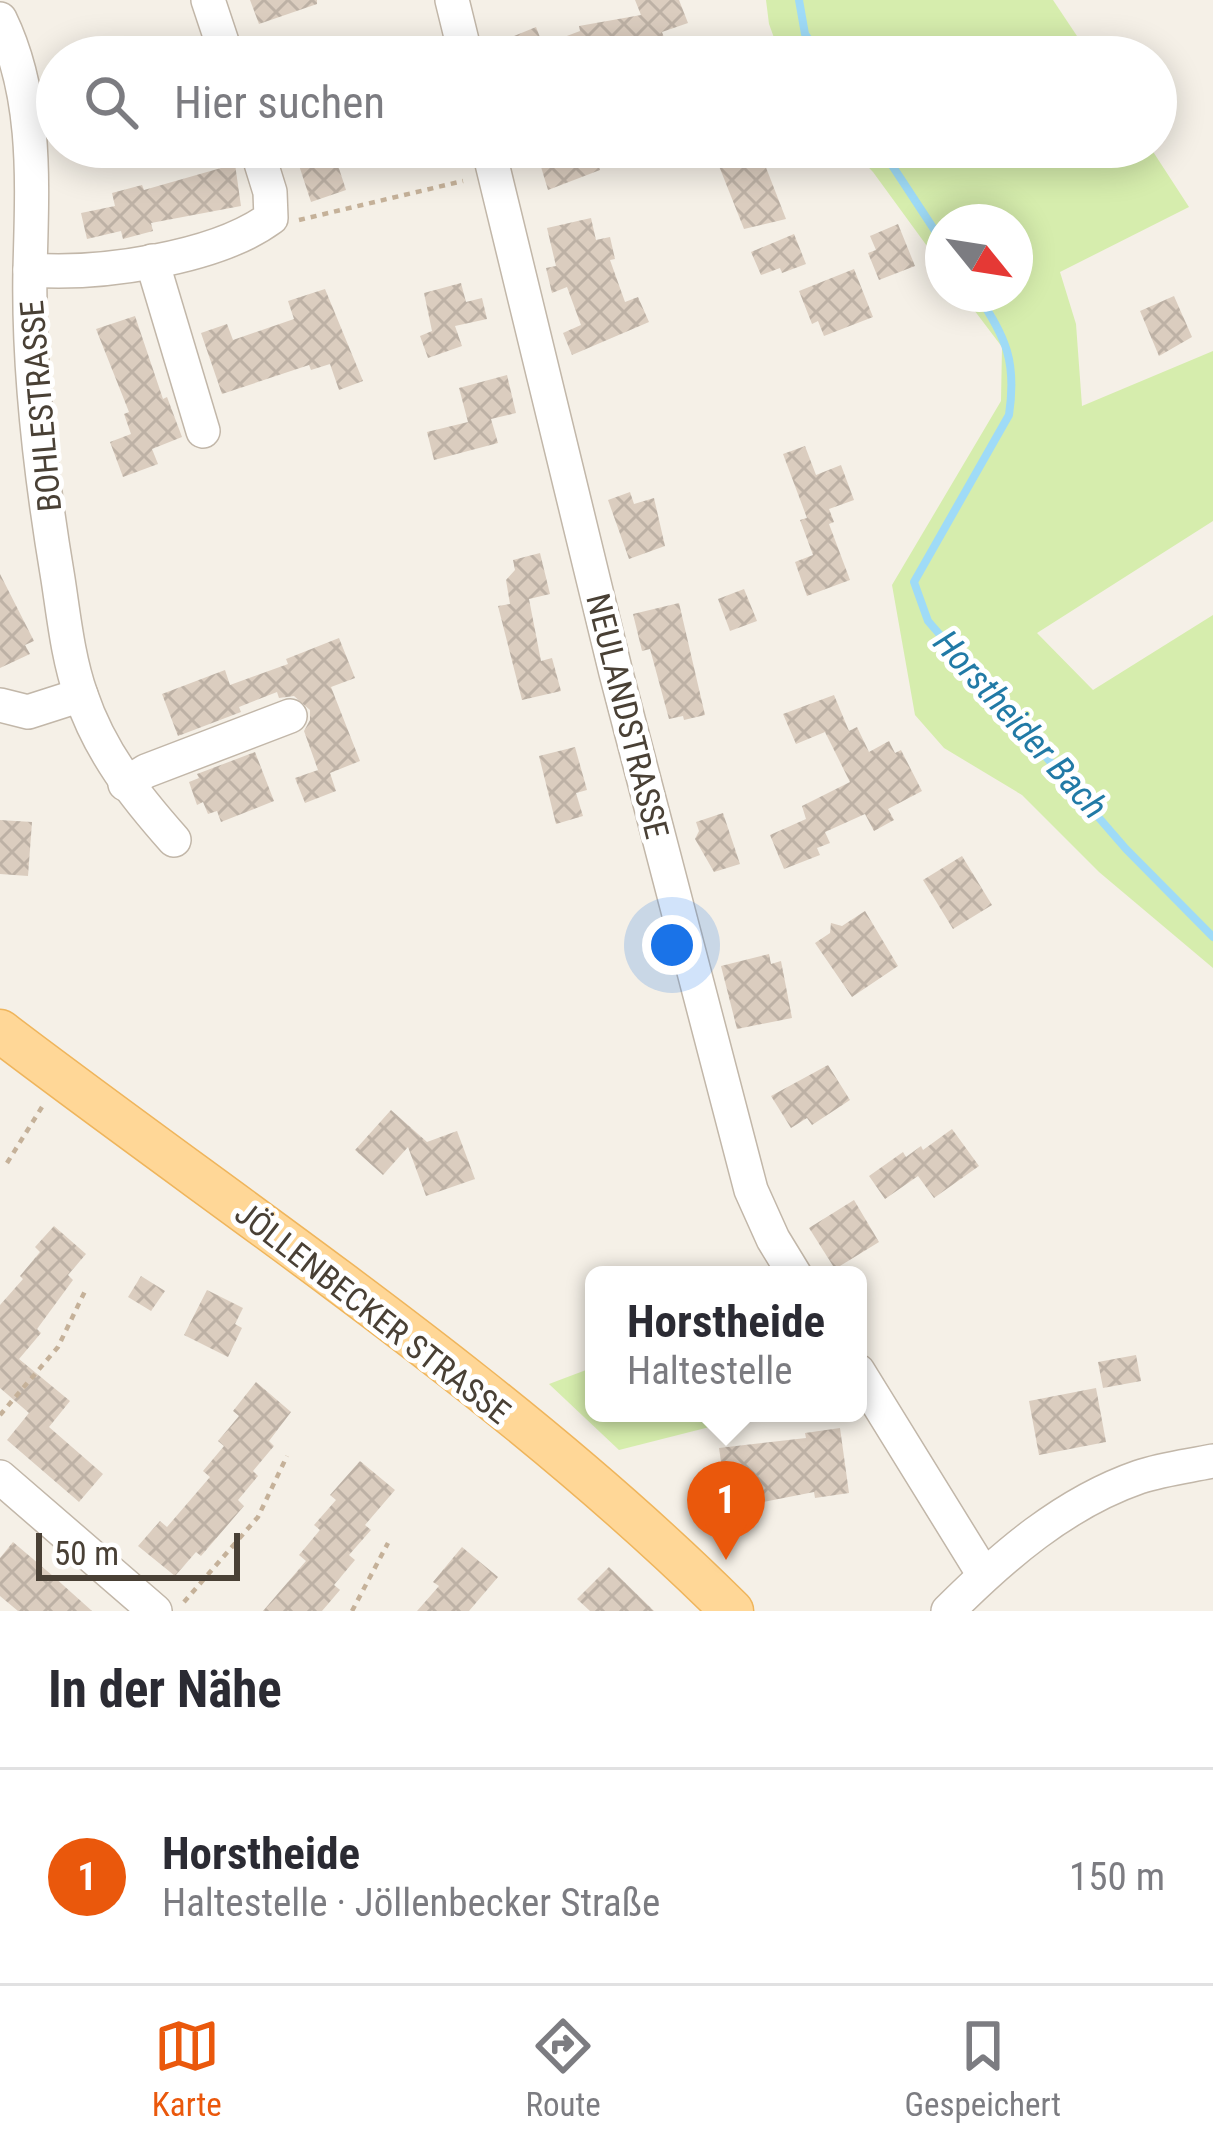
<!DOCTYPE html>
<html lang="de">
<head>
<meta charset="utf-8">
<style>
  :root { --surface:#fff; --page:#f7f7f7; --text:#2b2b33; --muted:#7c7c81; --line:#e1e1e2; --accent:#ea580c }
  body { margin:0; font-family:"Roboto Condensed",sans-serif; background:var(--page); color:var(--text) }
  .compass { position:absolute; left:925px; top:204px; width:108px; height:108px; border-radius:50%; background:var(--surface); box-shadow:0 6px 30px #0003; rotate:120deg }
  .scale { position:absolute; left:36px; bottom:30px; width:204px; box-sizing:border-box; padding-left:12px; border:6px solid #494035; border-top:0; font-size:33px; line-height:42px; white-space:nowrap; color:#494035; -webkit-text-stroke:9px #fff; paint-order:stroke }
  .you { position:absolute; left:672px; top:945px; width:42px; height:42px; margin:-30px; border:9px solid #fff; border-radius:50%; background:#1a73e8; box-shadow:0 0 0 18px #1a73e833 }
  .badge { display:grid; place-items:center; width:78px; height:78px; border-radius:50%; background:var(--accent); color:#fff; font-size:39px; font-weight:700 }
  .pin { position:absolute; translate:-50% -99px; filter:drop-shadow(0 3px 6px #0008) }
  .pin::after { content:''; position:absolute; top:63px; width:42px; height:36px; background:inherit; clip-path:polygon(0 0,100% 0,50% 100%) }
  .popup { position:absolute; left:585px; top:1266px; width:282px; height:156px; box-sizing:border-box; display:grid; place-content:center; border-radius:18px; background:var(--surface); filter:drop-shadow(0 3px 9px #0005); font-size:39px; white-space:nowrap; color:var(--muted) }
  .popup b { font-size:45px; color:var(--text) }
  .popup::after { content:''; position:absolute; left:50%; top:100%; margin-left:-24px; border:24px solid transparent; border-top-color:var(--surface) }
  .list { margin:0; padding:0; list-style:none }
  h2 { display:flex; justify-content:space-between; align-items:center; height:156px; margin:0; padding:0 48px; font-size:51px }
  h2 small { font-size:39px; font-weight:400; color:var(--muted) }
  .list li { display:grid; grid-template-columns:78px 1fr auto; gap:36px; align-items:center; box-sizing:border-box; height:216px; padding:0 48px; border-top:3px solid var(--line) }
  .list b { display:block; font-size:45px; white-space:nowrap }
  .list p { margin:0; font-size:39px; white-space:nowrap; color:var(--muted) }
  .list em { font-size:39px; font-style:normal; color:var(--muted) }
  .icon { flex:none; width:66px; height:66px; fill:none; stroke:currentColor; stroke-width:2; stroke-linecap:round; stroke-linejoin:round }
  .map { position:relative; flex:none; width:1213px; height:1611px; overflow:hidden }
  .search { position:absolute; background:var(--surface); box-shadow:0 6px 30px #0003; left:36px; right:36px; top:36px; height:132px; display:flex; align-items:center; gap:30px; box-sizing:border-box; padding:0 42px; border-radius:66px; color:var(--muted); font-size:45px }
  .sheet { height:372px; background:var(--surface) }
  nav { display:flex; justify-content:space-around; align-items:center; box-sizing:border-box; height:168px; border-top:3px solid var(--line); background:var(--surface); font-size:33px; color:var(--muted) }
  nav a { display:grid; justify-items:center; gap:6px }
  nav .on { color:var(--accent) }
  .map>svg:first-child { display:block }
  .grass { fill:#d6edad }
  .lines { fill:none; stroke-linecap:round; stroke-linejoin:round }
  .stream { stroke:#9fdbf7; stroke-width:8 }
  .building { fill:url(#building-cross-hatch) }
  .minor-casing { stroke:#c2b7a9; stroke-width:36 }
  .major-casing { stroke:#efb55c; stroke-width:45 }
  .path { stroke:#c5b199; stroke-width:4.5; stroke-dasharray:6 6; stroke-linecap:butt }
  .minor { stroke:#fff; stroke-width:33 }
  .major { stroke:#ffd797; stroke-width:42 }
  .labels { text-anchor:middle; stroke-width:10; stroke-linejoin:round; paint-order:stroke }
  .street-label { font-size:33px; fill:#494035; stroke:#fff }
  .water-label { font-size:36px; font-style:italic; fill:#217aa6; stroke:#fff }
</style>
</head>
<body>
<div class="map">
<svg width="1213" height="1611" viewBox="0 0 1213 1611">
  <defs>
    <pattern id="building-cross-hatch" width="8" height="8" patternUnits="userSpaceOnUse" patternTransform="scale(3)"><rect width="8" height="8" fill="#dbcdbf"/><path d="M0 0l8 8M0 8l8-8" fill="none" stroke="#bdb1a5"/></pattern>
  </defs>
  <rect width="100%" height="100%" fill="#f5f0e7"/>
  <!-- grass -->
  <g class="grass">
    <path d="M766,0H1053L1091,57H781L769,24Z"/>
    <path d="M849,147H1150L1189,207L1060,272L1076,324L1082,406L1213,351V521L1037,633L1093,690L1213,615V968L1099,872L1022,795L944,748L915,715L892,585L1001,401L1002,347L962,294H1015V222H943V268L873,172Z"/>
    <path d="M594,1367V1413H744L745,1418L619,1450L549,1384Z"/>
  </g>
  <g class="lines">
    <!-- stream -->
    <g class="stream">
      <path d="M799,0L805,34L821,57"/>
      <path d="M880,147L943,243"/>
      <path d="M977,294C1006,338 1017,361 1009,415L914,582L928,621L1126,849L1213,937"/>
    </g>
  </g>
  <!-- building -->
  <g class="building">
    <path d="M250,0H317V4L259,24Z"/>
    <path d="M635,0H679L688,23L662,32L671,57H644L638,40L549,57H486L485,48L536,27L543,45L580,31L579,26L641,15Z"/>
    <path d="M293,147H332L346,190L311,202Z"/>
    <path d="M535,147H593L600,170L548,190Z"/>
    <path d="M738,147H758L786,219L744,229L715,156Z"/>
    <path d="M235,164L241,206L151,223L153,231L123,239L121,231L87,239L81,213L115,206L112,193L142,185L144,190Z"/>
    <path d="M591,218L596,240L610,237L615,259L610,260L625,302L638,297L649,322L572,355L563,333L581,325L567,287L552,293L546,268L556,266L547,228Z"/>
    <path d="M898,224L915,266L879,280L868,253L876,250L870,236Z"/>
    <path d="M794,234L806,264L782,273L780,268L761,275L751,252Z"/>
    <path d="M854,269L873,317L824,336L818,321L812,324L799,291Z"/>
    <path d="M461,283L466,302L482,298L487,319L455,326L462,346L428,358L420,336L432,331L424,293Z"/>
    <path d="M325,289L363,381L339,390L330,364L311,370L309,365L222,394L201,333L227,324L233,340L294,319L288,301Z"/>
    <path d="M1174,296L1192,337L1159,356L1140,311Z"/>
    <path d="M135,316L163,399L167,397L182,437L152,449L158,464L123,477L110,442L131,434L124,414L129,412L96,329Z"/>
    <path d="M507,375L516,413L491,419L498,443L434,460L427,432L468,422L459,388Z"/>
    <path d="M805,446L816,475L841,465L854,500L829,509L834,522L829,524L850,580L807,596L795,562L813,555L800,520L807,518L783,454Z"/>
    <path d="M630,492L634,504L654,498L665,546L629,559L608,500Z"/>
    <path d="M540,553L550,594L529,599L541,661L552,658L561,691L522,700L498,606L510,604L506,580L515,570L513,560Z"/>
    <path d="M0,574L34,641L25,645L30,654L0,668Z"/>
    <path d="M744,589L757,621L730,631L718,599Z"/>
    <path d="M679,603L705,715L684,720L683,716L669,719L650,649L642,651L633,614Z"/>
    <path d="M339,638L355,678L331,687L360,761L330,773L336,791L305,803L295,778L318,770L304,731L310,720V710L294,696L279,698L277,692L239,707L241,712L178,736L162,694L225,670L230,685L288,664L286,659Z"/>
    <path d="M834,695L849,731L857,727L869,752L889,741L895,753L901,750L922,791L888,809L894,820L874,831L865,814L825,832L830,843L817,848L820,855L784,869L770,835L806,819L802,806L850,782L825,732L796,744L783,714Z"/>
    <path d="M575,747L587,790L576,793L583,816L556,824L539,756Z"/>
    <path d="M255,752L274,801L221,822L217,811L208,814L203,802L197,805L189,782L199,778L197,774Z"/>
    <path d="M723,813L740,864L714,872L695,839L699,831L696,822Z"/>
    <path d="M0,820L32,822L28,876L0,874Z"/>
    <path d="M962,856L992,905L953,929L923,880Z"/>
    <path d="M865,911L898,966L852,997L815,943L830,933L831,923L842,926Z"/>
    <path d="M769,954L771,964L781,961L792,1018L737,1029L721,966Z"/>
    <path d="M828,1065L850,1100L812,1125L807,1118L791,1128L771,1096Z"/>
    <path d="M391,1110L427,1142L457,1131L475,1179L426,1196L408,1147L383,1175L355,1150Z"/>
    <path d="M952,1129L979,1166L934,1198L918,1176L885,1199L869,1176L903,1152L906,1157L921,1146L923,1150Z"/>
    <path d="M854,1200L879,1242L835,1269L809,1228Z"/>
    <path d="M54,1226L86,1254L68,1275L73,1280L37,1329L41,1333L19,1359L70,1401L49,1427L103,1474L79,1502L7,1440L29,1413L0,1388V1305L23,1279L20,1276L40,1252L35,1247Z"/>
    <path d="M141,1276L165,1291L151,1311L128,1297Z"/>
    <path d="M207,1290L243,1308L235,1324L242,1328L228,1357L184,1335Z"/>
    <path d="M1136,1355L1141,1381L1103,1388L1098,1362Z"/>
    <path d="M256,1382L291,1412L269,1441L274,1446L253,1471L258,1476L238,1500L244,1506L201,1556L196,1552L175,1576L138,1546L160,1521L167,1527L210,1477L203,1471L224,1446L218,1441L239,1416L233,1411Z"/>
    <path d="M1096,1388L1106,1442L1039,1455L1029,1401Z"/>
    <path d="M840,1428L849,1493L815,1498L814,1492L728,1509L719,1448L806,1438L805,1433Z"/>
    <path d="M360,1461L395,1490L365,1525L371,1530L349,1555L355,1560L334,1585L340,1590L322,1611H263L306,1561L299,1555L320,1530L314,1525L336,1500L330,1495Z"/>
    <path d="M13,1542L53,1576L92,1611H18L0,1596V1558Z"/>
    <path d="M462,1547L498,1577L469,1611H417L439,1586L433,1582Z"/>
    <path d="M609,1567L654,1611H590L577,1599Z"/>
  </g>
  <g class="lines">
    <defs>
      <g id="minor">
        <path d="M208,0L227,57"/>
        <path d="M452,0L466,57"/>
        <path d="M0,19C38,97 32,186 30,270C28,373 41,478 58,579C64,618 68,658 81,695C100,752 135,796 174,840"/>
        <path d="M488,147L616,673L751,1190L773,1239L795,1275"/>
        <path d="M152,261L203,431"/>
        <path d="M30,270C99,275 215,259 271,218L270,192L256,147"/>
        <path d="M0,705L28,712L81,695"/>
        <path d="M125,784L146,771L290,716"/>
        <path d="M858,1371L984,1575"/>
        <path d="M0,1477L155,1611"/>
        <path d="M948,1611C1003,1556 1064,1503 1139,1477C1163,1469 1189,1466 1213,1461"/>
      </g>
      <path id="major" d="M0,1031C247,1219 511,1391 732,1611"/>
    </defs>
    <!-- minor casing -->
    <use href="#minor" class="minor-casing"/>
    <!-- major casing -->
    <use href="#major" class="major-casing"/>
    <!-- path -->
    <g class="path">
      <path d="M299,220L463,181"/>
      <path d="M7,1163L42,1107"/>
      <path d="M0,1415L58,1347L86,1289"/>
      <path d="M184,1602L258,1517L287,1456"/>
      <path d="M352,1611L388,1543"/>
    </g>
    <!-- minor -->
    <use href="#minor" class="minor"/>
    <!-- major -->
    <use href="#major" class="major"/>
  </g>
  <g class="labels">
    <!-- street labels -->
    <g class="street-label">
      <text transform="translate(40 406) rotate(-95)" y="12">BOHLESTRASSE</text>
      <text transform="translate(628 716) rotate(76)" y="12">NEULANDSTRASSE</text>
      <text transform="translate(373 1312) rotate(38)" y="12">JÖLLENBECKER STRASSE</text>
    </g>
    <!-- water labels -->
    <g class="water-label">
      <text transform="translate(1021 724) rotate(48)" y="13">Horstheider Bach</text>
    </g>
  </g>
</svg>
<svg class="compass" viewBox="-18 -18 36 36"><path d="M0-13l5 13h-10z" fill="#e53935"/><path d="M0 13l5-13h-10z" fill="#7c7c81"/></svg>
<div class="scale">50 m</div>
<div class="you"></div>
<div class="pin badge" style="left:726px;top:1560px">1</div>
<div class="popup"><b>Horstheide</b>Haltestelle</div>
<div class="search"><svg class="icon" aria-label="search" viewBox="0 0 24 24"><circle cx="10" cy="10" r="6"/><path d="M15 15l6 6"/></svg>Hier suchen</div>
</div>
<section class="sheet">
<h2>In der Nähe<small></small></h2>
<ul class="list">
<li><span class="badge">1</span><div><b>Horstheide</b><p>Haltestelle · Jöllenbecker Straße</p></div><em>150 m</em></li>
</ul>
</section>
<nav>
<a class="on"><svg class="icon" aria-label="map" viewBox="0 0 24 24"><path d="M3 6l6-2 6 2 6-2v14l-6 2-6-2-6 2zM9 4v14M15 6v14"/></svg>Karte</a>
<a><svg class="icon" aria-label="directions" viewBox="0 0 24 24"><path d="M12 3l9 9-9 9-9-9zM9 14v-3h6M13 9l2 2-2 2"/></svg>Route</a>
<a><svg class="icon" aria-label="saved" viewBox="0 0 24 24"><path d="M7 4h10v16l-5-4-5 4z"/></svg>Gespeichert</a>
</nav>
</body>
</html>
